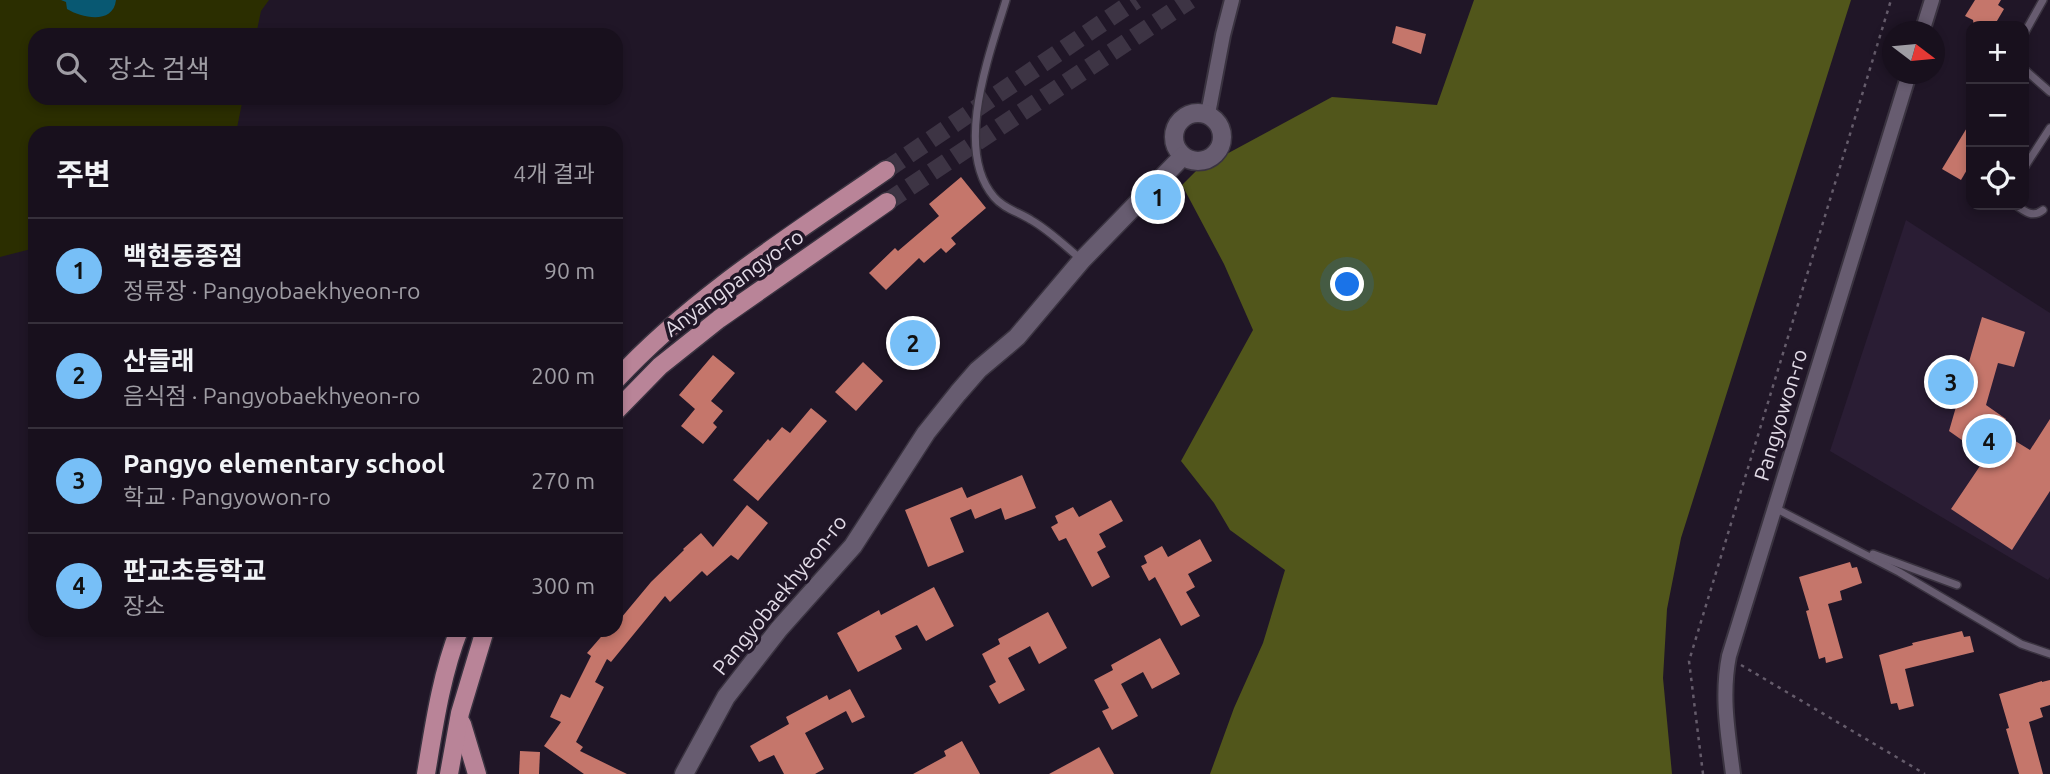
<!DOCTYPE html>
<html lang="ko">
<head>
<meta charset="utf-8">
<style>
  :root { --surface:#18101d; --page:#211926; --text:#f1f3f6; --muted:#9f9da4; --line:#36303b; --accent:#77bff7 }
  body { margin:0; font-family:Ubuntu,"Noto Sans KR",sans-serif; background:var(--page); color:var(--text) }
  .controls { position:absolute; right:21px; top:21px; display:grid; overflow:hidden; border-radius:14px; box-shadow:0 4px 10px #0003 }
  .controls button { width:63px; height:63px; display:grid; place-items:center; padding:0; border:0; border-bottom:2px solid var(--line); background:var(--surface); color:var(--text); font:35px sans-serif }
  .compass { position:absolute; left:1882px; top:21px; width:63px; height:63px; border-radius:50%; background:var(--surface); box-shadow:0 4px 10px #0003; rotate:106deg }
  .you { position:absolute; left:1348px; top:285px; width:24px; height:24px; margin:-18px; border:5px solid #fff; border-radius:50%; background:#1a73e8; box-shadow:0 0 0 10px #1a73e833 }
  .badge { display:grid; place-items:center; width:46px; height:46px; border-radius:50%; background:var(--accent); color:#111; font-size:23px; font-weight:700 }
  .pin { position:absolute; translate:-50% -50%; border:4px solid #fff; box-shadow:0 2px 7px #0006 }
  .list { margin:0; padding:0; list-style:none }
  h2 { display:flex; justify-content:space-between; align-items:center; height:91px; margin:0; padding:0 28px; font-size:30px }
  h2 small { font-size:23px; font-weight:400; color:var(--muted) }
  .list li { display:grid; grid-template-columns:46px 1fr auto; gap:21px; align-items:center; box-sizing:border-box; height:105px; padding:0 28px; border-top:2px solid var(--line) }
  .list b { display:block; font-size:26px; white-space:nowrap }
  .list p { margin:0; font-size:23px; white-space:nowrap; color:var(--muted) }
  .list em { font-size:23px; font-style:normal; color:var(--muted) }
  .icon { flex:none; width:38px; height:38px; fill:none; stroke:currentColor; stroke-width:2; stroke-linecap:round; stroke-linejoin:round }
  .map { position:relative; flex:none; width:2050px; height:774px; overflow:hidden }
  .search { position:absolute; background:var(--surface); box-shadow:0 4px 10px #0003; left:28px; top:28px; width:595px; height:77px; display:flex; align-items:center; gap:18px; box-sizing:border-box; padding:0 24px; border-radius:21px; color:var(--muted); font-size:26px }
  .panel { position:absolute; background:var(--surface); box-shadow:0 4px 10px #0003; left:28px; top:126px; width:595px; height:511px; border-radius:21px }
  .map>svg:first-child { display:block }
  .built { fill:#2a1d34 }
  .green { fill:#2b2e00 }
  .forest { fill:#51561b }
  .water { fill:#085872 }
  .building { fill:#c5766b }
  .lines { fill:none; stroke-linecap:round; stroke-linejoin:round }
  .primary-tunnel { stroke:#3d3444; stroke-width:18; stroke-dasharray:18 9; stroke-linecap:butt }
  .lane-casing { stroke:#3a3340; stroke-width:10 }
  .street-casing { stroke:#3a3340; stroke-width:18 }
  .secondary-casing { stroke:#3a3340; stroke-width:21 }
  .primary-casing { stroke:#3a3340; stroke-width:21 }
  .path { stroke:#655c6b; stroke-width:2.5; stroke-dasharray:3.5 5; stroke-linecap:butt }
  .lane { stroke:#675c70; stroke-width:7 }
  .street { stroke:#675c70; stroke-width:14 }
  .secondary { stroke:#675c70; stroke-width:18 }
  .primary { stroke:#b98498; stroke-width:18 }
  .labels { text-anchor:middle; stroke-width:7; stroke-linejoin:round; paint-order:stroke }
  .street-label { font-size:21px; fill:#e3dce8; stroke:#201627 }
</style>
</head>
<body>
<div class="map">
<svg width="2050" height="774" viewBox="0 0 2050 774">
  <rect width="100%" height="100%" fill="#201627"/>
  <!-- built -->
  <path class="built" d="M1906,220L2050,313V577L2048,580L1830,451Z"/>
  <!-- green -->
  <path class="green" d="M0,0H269L261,11L256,35H35V98H243L236,133H35V248L0,257Z"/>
  <!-- forest -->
  <path class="forest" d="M1474,0H1851L1681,538L1667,609L1663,678L1672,774H1210L1234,708L1263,643L1285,570L1230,530L1214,503L1181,461L1253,330L1224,264L1182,185L1197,170L1332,97L1437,105Z"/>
  <!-- water -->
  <path class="water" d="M61,0H116C113,25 82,18 67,9L66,2Z"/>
  <!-- building -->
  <g class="building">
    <path d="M1975,0H2001L1998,5L2004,9L1994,26H1974L1973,20L1965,16Z"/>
    <path d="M1396,26L1426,34L1421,54L1392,43Z"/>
    <path d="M1971,121V163L1961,180L1942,169Z"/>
    <path d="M961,177L986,208L951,238L956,244L946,253L941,248L924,263L919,258L886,290L869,273L895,248L898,251L939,216L929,204Z"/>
    <path d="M1982,317L2025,332L2014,367L1998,363L1986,405L2006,419L1999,431L2030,450L2050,419V491L2012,550L1951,509L1986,457L1949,431Z"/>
    <path d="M713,355L735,373L711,401L723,411L713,423L717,427L703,444L681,426L695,409L679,395Z"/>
    <path d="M863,362L883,381L856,411L835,392Z"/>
    <path d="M811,408L827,421L758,501L733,480L768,439L770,441L782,427L790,433Z"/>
    <path d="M1022,475L1036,508L1005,520L1001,508L975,519L971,509L950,518L964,552L928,567L905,510L962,487L967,498Z"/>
    <path d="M1111,500L1123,521L1099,534L1106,547L1097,552L1110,577L1092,587L1066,538L1059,541L1051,527L1058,523L1055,516L1073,507L1079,517Z"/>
    <path d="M747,505L768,523L738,560L731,555L707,576L702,571L670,602L665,596L611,662L607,659L595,682L604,687L576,742L583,747L580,751L627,774H584L544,746L561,722L550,717L561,694L570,698L591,656L587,653L607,630H616V624L651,582L684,550L683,549L701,533L713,547Z"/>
    <path d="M1200,539L1212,561L1188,574L1195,587L1186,592L1200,616L1181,626L1155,577L1149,581L1141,566L1147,563L1144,556L1162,546L1168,557Z"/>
    <path d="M1850,562L1852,568L1857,567L1862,583L1840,591L1842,600L1828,604L1843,658L1826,663L1825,657L1819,659L1806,611L1809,610L1799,577Z"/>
    <path d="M934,587L954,626L926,641L917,625L895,636L902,649L858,672L837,633L879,610L881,615Z"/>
    <path d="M1048,612L1067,648L1039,664L1030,646L1008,658L1025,690L999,704L989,686L996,682L982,654L1000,644L998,639Z"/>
    <path d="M1962,631L1964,637L1970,636L1974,652L1905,669L1914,706L1899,710L1897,703L1891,704L1879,655L1913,645L1912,643Z"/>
    <path d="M1160,638L1180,674L1152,689L1143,672L1121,684L1138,716L1112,730L1102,711L1109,708L1094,680L1113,670L1111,665Z"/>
    <path d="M2050,680V705L2040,708L2043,717L2029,722L2043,774H2019L2006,729L2009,728L1999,694L2042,681V682Z"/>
    <path d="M850,689L865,717L852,723L846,711L805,733L824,769L815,774H784L774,755L759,762L750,746L789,724L786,717L827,695L829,700Z"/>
    <path d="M962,741L980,774H913L946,756L944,751Z"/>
    <path d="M1099,747L1114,774H1049Z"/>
    <path d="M520,751L540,752L539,774H519Z"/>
  </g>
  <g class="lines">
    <!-- primary-tunnel -->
    <g class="primary-tunnel">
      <path d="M886,170L1136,0"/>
      <path d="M887,202L1190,0"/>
    </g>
    <defs>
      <g id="lane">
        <path d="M1006,0C990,53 953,149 994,197C1004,209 1019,212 1031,220C1049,230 1066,247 1082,260"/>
        <path d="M2024,34L2043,0"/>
        <path d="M2024,69L2050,92"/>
        <path d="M2024,168L2050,128"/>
        <path d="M2016,205C2025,212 2033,218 2043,210"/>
        <path d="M1775,508L1899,572L2021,644L2050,654"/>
        <path d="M1873,554L1957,585"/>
      </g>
      <g id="street">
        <path d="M1922,32L1932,0"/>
        <path d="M1208,114L1223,35L1232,0"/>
        <path d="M1733,774C1728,734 1721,696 1729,656L1909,74"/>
      </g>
      <g id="secondary">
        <circle cx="1198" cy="137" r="24"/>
        <path d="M684,774L726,697L779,629L853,546L926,433L958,393L978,370L1017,337L1082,260L1183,156"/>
      </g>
      <g id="primary">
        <path d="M616,380C694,296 792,235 886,170"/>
        <path d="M616,411L660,366L719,319L887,202"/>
        <path d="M462,724L477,774"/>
        <path d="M426,774C434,726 441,676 459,630"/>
        <path d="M449,774L460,713L485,630"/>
      </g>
    </defs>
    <!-- lane casing -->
    <use href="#lane" class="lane-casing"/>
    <!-- street casing -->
    <use href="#street" class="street-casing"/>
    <!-- secondary casing -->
    <use href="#secondary" class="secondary-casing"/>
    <!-- primary casing -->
    <use href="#primary" class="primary-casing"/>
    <!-- path -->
    <g class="path">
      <path d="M1741,665L1925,774"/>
      <path d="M1703,774L1689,661L1891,0"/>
    </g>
    <!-- lane -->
    <use href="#lane" class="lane"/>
    <!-- street -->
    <use href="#street" class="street"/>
    <!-- secondary -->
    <use href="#secondary" class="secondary"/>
    <!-- primary -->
    <use href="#primary" class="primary"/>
  </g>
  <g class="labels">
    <!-- street labels -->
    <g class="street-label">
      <text transform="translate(734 283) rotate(-36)" y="7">Anyangpangyo-ro</text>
      <text transform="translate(1781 415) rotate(-73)" y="7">Pangyowon-ro</text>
      <text transform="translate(780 595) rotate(-51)" y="7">Pangyobaekhyeon-ro</text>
    </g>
  </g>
</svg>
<div class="controls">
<button>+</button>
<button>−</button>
<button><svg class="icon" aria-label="locate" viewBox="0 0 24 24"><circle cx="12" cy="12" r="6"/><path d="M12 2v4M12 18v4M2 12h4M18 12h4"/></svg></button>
</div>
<svg class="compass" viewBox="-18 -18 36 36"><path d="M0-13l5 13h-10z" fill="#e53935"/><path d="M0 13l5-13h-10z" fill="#9f9da4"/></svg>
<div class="you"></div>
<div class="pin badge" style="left:1158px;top:197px">1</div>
<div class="pin badge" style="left:913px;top:343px">2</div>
<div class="pin badge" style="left:1951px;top:382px">3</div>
<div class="pin badge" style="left:1989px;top:441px">4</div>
<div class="search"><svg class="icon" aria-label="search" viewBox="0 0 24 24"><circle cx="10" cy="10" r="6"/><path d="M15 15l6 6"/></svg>장소 검색</div>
<section class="panel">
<h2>주변<small>4개 결과</small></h2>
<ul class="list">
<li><span class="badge">1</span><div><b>백현동종점</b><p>정류장 · Pangyobaekhyeon-ro</p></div><em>90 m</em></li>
<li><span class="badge">2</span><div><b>산들래</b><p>음식점 · Pangyobaekhyeon-ro</p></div><em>200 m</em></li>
<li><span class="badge">3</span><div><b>Pangyo elementary school</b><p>학교 · Pangyowon-ro</p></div><em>270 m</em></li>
<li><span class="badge">4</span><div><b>판교초등학교</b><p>장소</p></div><em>300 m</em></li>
</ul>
</section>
</div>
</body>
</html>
